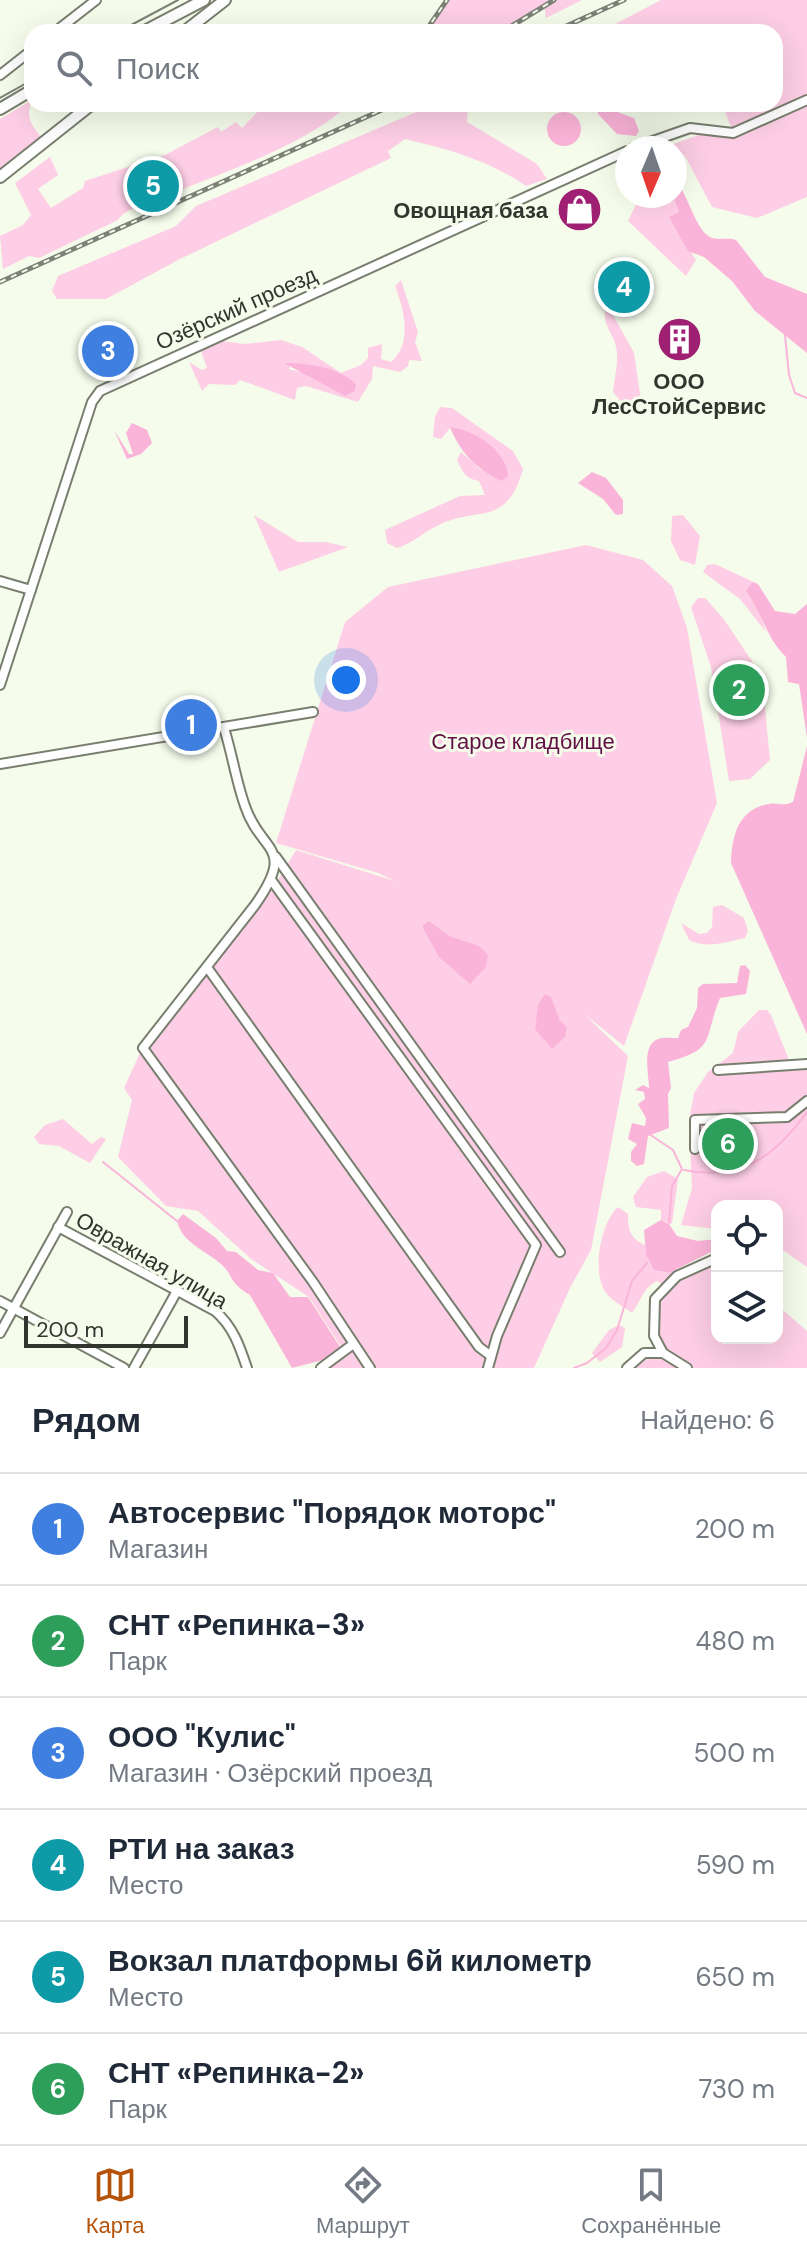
<!DOCTYPE html>
<html lang="ru">
<head>
<meta charset="utf-8">
<style>
  :root { --surface:#fff; --page:#f6f6f7; --text:#1f2937; --muted:#747a83; --line:#e0e1e3; --accent:#b45309 }
  body { margin:0; font-family:"DM Sans",sans-serif; background:var(--page); color:var(--text) }
  .controls { position:absolute; right:24px; bottom:24px; display:grid; overflow:hidden; border-radius:16px; box-shadow:0 8px 32px #0002 }
  .controls button { width:72px; height:72px; display:grid; place-items:center; padding:0; border:0; border-bottom:2px solid var(--line); background:var(--surface); color:var(--text); font:40px sans-serif }
  .compass { position:absolute; left:615px; top:136px; width:72px; height:72px; border-radius:50%; background:var(--surface); box-shadow:0 8px 32px #0002; rotate:182deg }
  .scale { position:absolute; left:24px; bottom:20px; width:164px; box-sizing:border-box; padding-left:8px; border:4px solid #32352e; border-top:0; font-size:22px; line-height:28px; white-space:nowrap; color:#32352e; -webkit-text-stroke:6px #f5fceb; paint-order:stroke }
  .you { position:absolute; left:346px; top:680px; width:28px; height:28px; margin:-20px; border:6px solid #fff; border-radius:50%; background:#1a73e8; box-shadow:0 0 0 12px #1a73e833 }
  .badge { display:grid; place-items:center; width:52px; height:52px; border-radius:50%; background:var(--accent); color:#fff; font-size:26px; font-weight:700 }
  .pin { position:absolute; translate:-50% -50%; border:4px solid #fff; box-shadow:0 2px 8px #0006 }
  .list { margin:0; padding:0; list-style:none }
  h2 { display:flex; justify-content:space-between; align-items:center; height:104px; margin:0; padding:0 32px; font-size:34px }
  h2 small { font-size:26px; font-weight:400; color:var(--muted) }
  .list li { display:grid; grid-template-columns:52px 1fr auto; gap:24px; align-items:center; box-sizing:border-box; height:112px; padding:0 32px; border-top:2px solid var(--line) }
  .list b { display:block; font-size:30px; white-space:nowrap }
  .list p { margin:0; font-size:26px; white-space:nowrap; color:var(--muted) }
  .list em { font-size:26px; font-style:normal; color:var(--muted) }
  .icon { flex:none; width:44px; height:44px; fill:none; stroke:currentColor; stroke-width:2; stroke-linecap:round; stroke-linejoin:round }
  .map { position:relative; flex:none; width:807px; height:1368px; overflow:hidden }
  .search { position:absolute; background:var(--surface); box-shadow:0 8px 32px #0002; left:24px; right:24px; top:24px; height:88px; display:flex; align-items:center; gap:20px; box-sizing:border-box; padding:0 28px; border-radius:24px; color:var(--muted); font-size:30px }
  .sheet { height:776px; background:var(--surface) }
  nav { display:flex; justify-content:space-around; align-items:center; box-sizing:border-box; height:112px; border-top:2px solid var(--line); background:var(--surface); font-size:22px; color:var(--muted) }
  nav a { display:grid; justify-items:center; gap:4px }
  nav .on { color:var(--accent) }
  .map>svg:first-child { display:block }
  .green { fill:#fdcee5; fill-rule:evenodd }
  .water { fill:#fbb4d9 }
  .lines { fill:none; stroke-linecap:round; stroke-linejoin:round }
  .stream { stroke:#fbb4d9; stroke-width:2 }
  .minor-casing { stroke:#797f6f; stroke-width:12 }
  .major-casing { stroke:#797f6f; stroke-width:14 }
  .minor { stroke:#fff; stroke-width:8 }
  .major { stroke:#fff; stroke-width:10 }
  .tram { stroke:#7d8176; stroke-width:2 }
  .rail-casing { stroke:#7d8176; stroke-width:5 }
  .rail { stroke:#f5fceb; stroke-width:2; stroke-dasharray:6; stroke-linecap:butt }
  .labels { text-anchor:middle; stroke-width:6; stroke-linejoin:round; paint-order:stroke }
  .poi-label { font-size:22px; font-weight:bold; fill:#32352e; stroke:#f5fceb; text-anchor:end }
  .street-label { font-size:22px; fill:#32352e; stroke:#f5fceb }
  .park-label { font-size:22px; fill:#611045; stroke:#f5fceb }
</style>
</head>
<body>
<div class="map">
<svg width="807" height="1368" viewBox="0 0 807 1368">
  <rect width="100%" height="100%" fill="#f5fceb"/>
  <!-- green -->
  <g class="green">
    <path d="M450,0H582L546,18L544,4L511,32H427Z"/>
    <path d="M661,0H807V197L757,218L712,207L685,156L671,145L704,133L735,137L722,104H775V32H690L688,28L679,32H600Z"/>
    <path d="M32,100C25,117 31,124 42,138L0,171V119Z"/>
    <path d="M265,104H349C309,144 219,174 166,196L152,195C143,207 126,208 118,220L39,258L29,256L3,269L0,236L23,225L31,215L15,183L50,157L58,175L38,189L51,208L83,188L85,181L165,155L218,127L221,132L236,122L242,128Z"/>
    <path d="M435,104H472L468,105L467,122L537,164L547,179L526,186C490,161 448,149 405,139L388,151L391,158L180,259L106,299H57L52,291L58,276L176,226L196,206Z"/>
    <path d="M640,196H673L679,212L670,217L696,260L686,276L628,221Z"/>
    <path d="M401,280L418,332L415,342L422,361L409,360L408,366L400,372L373,366L372,379L358,402L306,386L297,388L295,400L240,380L235,385L209,384L202,391L189,362L202,370L207,368L201,351L222,341L244,344L281,340L302,347L341,373L361,365L368,358V348L382,344L381,359L391,362C413,344 404,309 395,286ZM292,363L321,368L356,385L355,391L345,396L309,374L289,369Z"/>
    <path d="M607,304L634,353L641,400L638,407L627,409L613,392C614,379 618,366 617,353C616,333 599,325 607,304Z"/>
    <path d="M440,407L452,408L513,451L523,469C506,530 476,504 435,527C421,534 413,543 397,548L387,543L385,530L460,496L485,495L479,481C466,479 462,472 457,460L461,452L481,470L501,457L490,445L455,427L450,428L441,439L433,437L435,417Z"/>
    <path d="M254,515L298,542H325L348,547L279,572Z"/>
    <path d="M683,515L700,536L695,565L680,560L671,541L672,516Z"/>
    <path d="M586,545L643,560L672,586L687,628L717,803L676,899L624,1046L584,1014L628,1056L591,1250L570,1288L534,1368H326L345,1353L309,1297L251,1259L198,1211L166,1206L118,1157L132,1100L124,1088L141,1051L275,885L296,850L395,881L378,873L276,843L345,622L388,587Z"/>
    <path d="M715,564L758,584L753,582L749,595L755,601L766,632L740,599L703,572L707,565Z"/>
    <path d="M698,598H705L723,618L762,676L770,760L750,779L729,781L711,667L691,607Z"/>
    <path d="M722,905L744,918L748,931L745,938C726,942 708,949 689,940L681,923L699,934L707,933L712,927L713,907Z"/>
    <path d="M759,1010H767L771,1015L791,1065L807,1064V1267L777,1246V1206H717V1229L681,1225L692,1188L689,1121L694,1093L708,1072L733,1053L738,1032Z"/>
    <path d="M63,1119L92,1144L101,1137L106,1139L90,1163L59,1146L39,1144L34,1137L45,1125Z"/>
    <path d="M664,1171L678,1179L672,1224L661,1220V1210L636,1207L633,1197L647,1177Z"/>
    <path d="M618,1207L628,1214C628,1230 630,1238 645,1245C647,1261 651,1272 669,1273L675,1268L677,1276L717,1258V1338H777V1305L807,1331V1368H627L644,1353H663C651,1331 649,1306 665,1286L657,1281C643,1288 641,1301 632,1313C624,1307 612,1301 606,1293C591,1272 601,1222 618,1207Z"/>
    <path d="M619,1325L625,1328L622,1347L600,1362L592,1353L609,1330Z"/>
  </g>
  <!-- water -->
  <g class="water">
    <path d="M598,105L634,118L639,131L636,136L617,134L598,114Z"/>
    <circle cx="564" cy="129" r="17"/>
    <path d="M676,181C688,195 696,230 710,237C718,241 727,237 736,240L765,277L807,294V353L755,311L732,281L704,257L688,251L669,217L679,212L673,196Z"/>
    <path d="M284,363C304,362 343,368 356,385L355,391L345,396Z"/>
    <path d="M132,423L147,430L152,443L141,454L127,459L114,430L129,454H133L126,433Z"/>
    <path d="M450,427C473,429 507,451 508,476L502,481C476,469 461,454 450,427Z"/>
    <path d="M592,472L606,478L623,500V514L616,515L603,499L578,483Z"/>
    <path d="M753,582L758,584L775,611L795,614L807,604V738L799,684L788,682L786,657C766,638 762,612 746,591Z"/>
    <path d="M807,746V1034L731,863C732,836 738,809 769,804C779,802 783,807 793,802Z"/>
    <path d="M429,921L449,936L479,946L488,955L486,967L470,984L439,957L422,926Z"/>
    <path d="M745,965L750,971L746,994L720,998C703,1041 716,1049 668,1062L671,1088L668,1094L669,1128L648,1136L644,1164L637,1166L631,1161V1152L637,1144L628,1139L632,1123L645,1126L646,1118L638,1104L645,1099L644,1092L635,1090L643,1085L649,1088C649,1075 641,1045 658,1039C663,1037 673,1038 678,1038L681,1030L688,1027L697,1008L698,988L703,984L737,983L740,966Z"/>
    <path d="M545,994L551,997L560,1021L567,1027L565,1037L552,1049L535,1029L538,1005Z"/>
    <path d="M183,1214L216,1238L227,1251L236,1252L258,1270L273,1273L290,1297H308L340,1347L323,1360L292,1368L250,1295C227,1281 235,1277 221,1264C205,1250 182,1243 177,1221Z"/>
    <path d="M661,1220L669,1224L677,1236L698,1241L717,1239V1249L669,1273L654,1270L646,1255L644,1230Z"/>
  </g>
  <g class="lines">
    <!-- stream -->
    <g class="stream">
      <path d="M785,335L789,375L795,393L807,398"/>
      <path d="M649,1134L673,1150L682,1169L672,1186L669,1223"/>
      <path d="M103,1162L177,1221"/>
      <path d="M684,1170C741,1182 775,1156 807,1112"/>
      <path d="M574,1368L587,1363L606,1348L617,1330L632,1281L647,1263"/>
    </g>
    <defs>
      <g id="minor">
        <path d="M55,32L96,0"/>
        <path d="M0,75L32,50"/>
        <path d="M633,148L690,128L733,133L807,100"/>
        <path d="M0,581L31,590"/>
        <path d="M0,685L92,402L100,391L627,151"/>
        <path d="M224,728C232,753 236,781 245,806C261,854 297,845 255,905L143,1048L313,1282L370,1368"/>
        <path d="M0,764L313,712"/>
        <path d="M276,857L560,1252"/>
        <path d="M272,881L536,1245L497,1336L488,1368"/>
        <path d="M209,970L479,1347L491,1356"/>
        <path d="M718,1070L807,1064"/>
        <path d="M695,1149V1120L787,1117L807,1101"/>
        <path d="M58,1227L215,1311C233,1326 240,1347 247,1368"/>
        <path d="M0,1301L124,1368"/>
        <path d="M0,1333L67,1212"/>
        <path d="M663,1353L654,1336L655,1299L677,1276L717,1258"/>
        <path d="M134,1368L177,1291"/>
        <path d="M321,1368L352,1345"/>
        <path d="M627,1368L644,1353H663L687,1368"/>
      </g>
      <g id="major">
        <path d="M143,32L204,0"/>
        <path d="M184,32L225,0"/>
        <path d="M0,109L32,90"/>
        <path d="M0,177L92,104"/>
      </g>
    </defs>
    <!-- minor casing -->
    <use href="#minor" class="minor-casing"/>
    <!-- major casing -->
    <use href="#major" class="major-casing"/>
    <!-- minor -->
    <use href="#minor" class="minor"/>
    <!-- major -->
    <use href="#major" class="major"/>
    <!-- tram -->
    <g class="tram">
      <path d="M118,32L178,0"/>
      <path d="M0,98L32,80"/>
    </g>
    <defs>
      <g id="rail">
        <path d="M425,32L447,0"/>
        <path d="M502,32L554,0"/>
        <path d="M553,32L624,0"/>
        <path d="M0,282L395,104"/>
      </g>
    </defs>
    <!-- rail casing -->
    <use href="#rail" class="rail-casing"/>
    <!-- rail -->
    <use href="#rail" class="rail"/>
  </g>
  <!-- icons -->
  <defs>
    <symbol id="shop-disc" viewBox="-11 -11 22 22"><circle r="9.5" fill="#9f1f72" stroke="#f5fceb"/><path d="M-5-2.5h2.3a2.7 3.5 0 0 1 5.4 0H5L5.5 6h-11ZM-1.5-2.5h3a1.5 2.3 0 0 0-3 0Z" fill="#fff"/></symbol>
    <symbol id="building-disc" viewBox="-11 -11 22 22"><circle r="9.5" fill="#9f1f72" stroke="#f5fceb"/><path d="M-4-6H4V6H1V3H-1V6H-4ZM-2.5-4.3h1.7v1.8h-1.7ZM.8-4.3h1.7v1.8H.8ZM-2.5-1h1.7V.8h-1.7ZM.8-1h1.7V.8H.8Z" fill="#fff"/></symbol>
  </defs>
  <g fill-rule="evenodd">
    <use href="#shop-disc" x="554" y="184" width="51" height="51"/>
    <use href="#building-disc" x="654" y="314" width="51" height="51"/>
  </g>
  <g class="labels">
    <!-- poi labels -->
    <g class="poi-label">
      <text x="548" y="218">Овощная база</text>
      <text x="679" y="389" text-anchor="middle">ООО<tspan x="679" dy="25">ЛесСтойСервис</tspan></text>
    </g>
    <!-- street labels -->
    <g class="street-label">
      <text transform="translate(236 308) rotate(-24)" y="8">Озёрский проезд</text>
      <text transform="translate(152 1260) rotate(30)" y="8">Овражная улица</text>
    </g>
    <!-- park labels -->
    <g class="park-label">
      <text x="523" y="749">Старое кладбище</text>
    </g>
  </g>
</svg>
<div class="controls">
<button><svg class="icon" aria-label="locate" viewBox="0 0 24 24"><circle cx="12" cy="12" r="6"/><path d="M12 2v4M12 18v4M2 12h4M18 12h4"/></svg></button>
<button><svg class="icon" aria-label="layers" viewBox="0 0 24 24"><path d="M12 4l9 5-9 5-9-5zM3 14l9 5 9-5"/></svg></button>
</div>
<svg class="compass" viewBox="-18 -18 36 36"><path d="M0-13l5 13h-10z" fill="#e53935"/><path d="M0 13l5-13h-10z" fill="#747a83"/></svg>
<div class="scale">200 m</div>
<div class="you"></div>
<div class="pin badge" style="left:191px;top:725px;background:#3f7fe0">1</div>
<div class="pin badge" style="left:739px;top:690px;background:#2e9e5b">2</div>
<div class="pin badge" style="left:108px;top:351px;background:#3f7fe0">3</div>
<div class="pin badge" style="left:624px;top:287px;background:#0f9aa8">4</div>
<div class="pin badge" style="left:153px;top:186px;background:#0f9aa8">5</div>
<div class="pin badge" style="left:728px;top:1144px;background:#2e9e5b">6</div>
<div class="search"><svg class="icon" aria-label="search" viewBox="0 0 24 24"><circle cx="10" cy="10" r="6"/><path d="M15 15l6 6"/></svg>Поиск</div>
</div>
<section class="sheet">
<h2>Рядом<small>Найдено: 6</small></h2>
<ul class="list">
<li><span class="badge" style="background:#3f7fe0">1</span><div><b>Автосервис &quot;Порядок моторс&quot;</b><p>Магазин</p></div><em>200 m</em></li>
<li><span class="badge" style="background:#2e9e5b">2</span><div><b>СНТ «Репинка-3»</b><p>Парк</p></div><em>480 m</em></li>
<li><span class="badge" style="background:#3f7fe0">3</span><div><b>ООО &quot;Кулис&quot;</b><p>Магазин · Озёрский проезд</p></div><em>500 m</em></li>
<li><span class="badge" style="background:#0f9aa8">4</span><div><b>РТИ на заказ</b><p>Место</p></div><em>590 m</em></li>
<li><span class="badge" style="background:#0f9aa8">5</span><div><b>Вокзал платформы 6й километр</b><p>Место</p></div><em>650 m</em></li>
<li><span class="badge" style="background:#2e9e5b">6</span><div><b>СНТ «Репинка-2»</b><p>Парк</p></div><em>730 m</em></li>
</ul>
</section>
<nav>
<a class="on"><svg class="icon" aria-label="map" viewBox="0 0 24 24"><path d="M3 6l6-2 6 2 6-2v14l-6 2-6-2-6 2zM9 4v14M15 6v14"/></svg>Карта</a>
<a><svg class="icon" aria-label="directions" viewBox="0 0 24 24"><path d="M12 3l9 9-9 9-9-9zM9 14v-3h6M13 9l2 2-2 2"/></svg>Маршрут</a>
<a><svg class="icon" aria-label="saved" viewBox="0 0 24 24"><path d="M7 4h10v16l-5-4-5 4z"/></svg>Сохранённые</a>
</nav>
</body>
</html>
